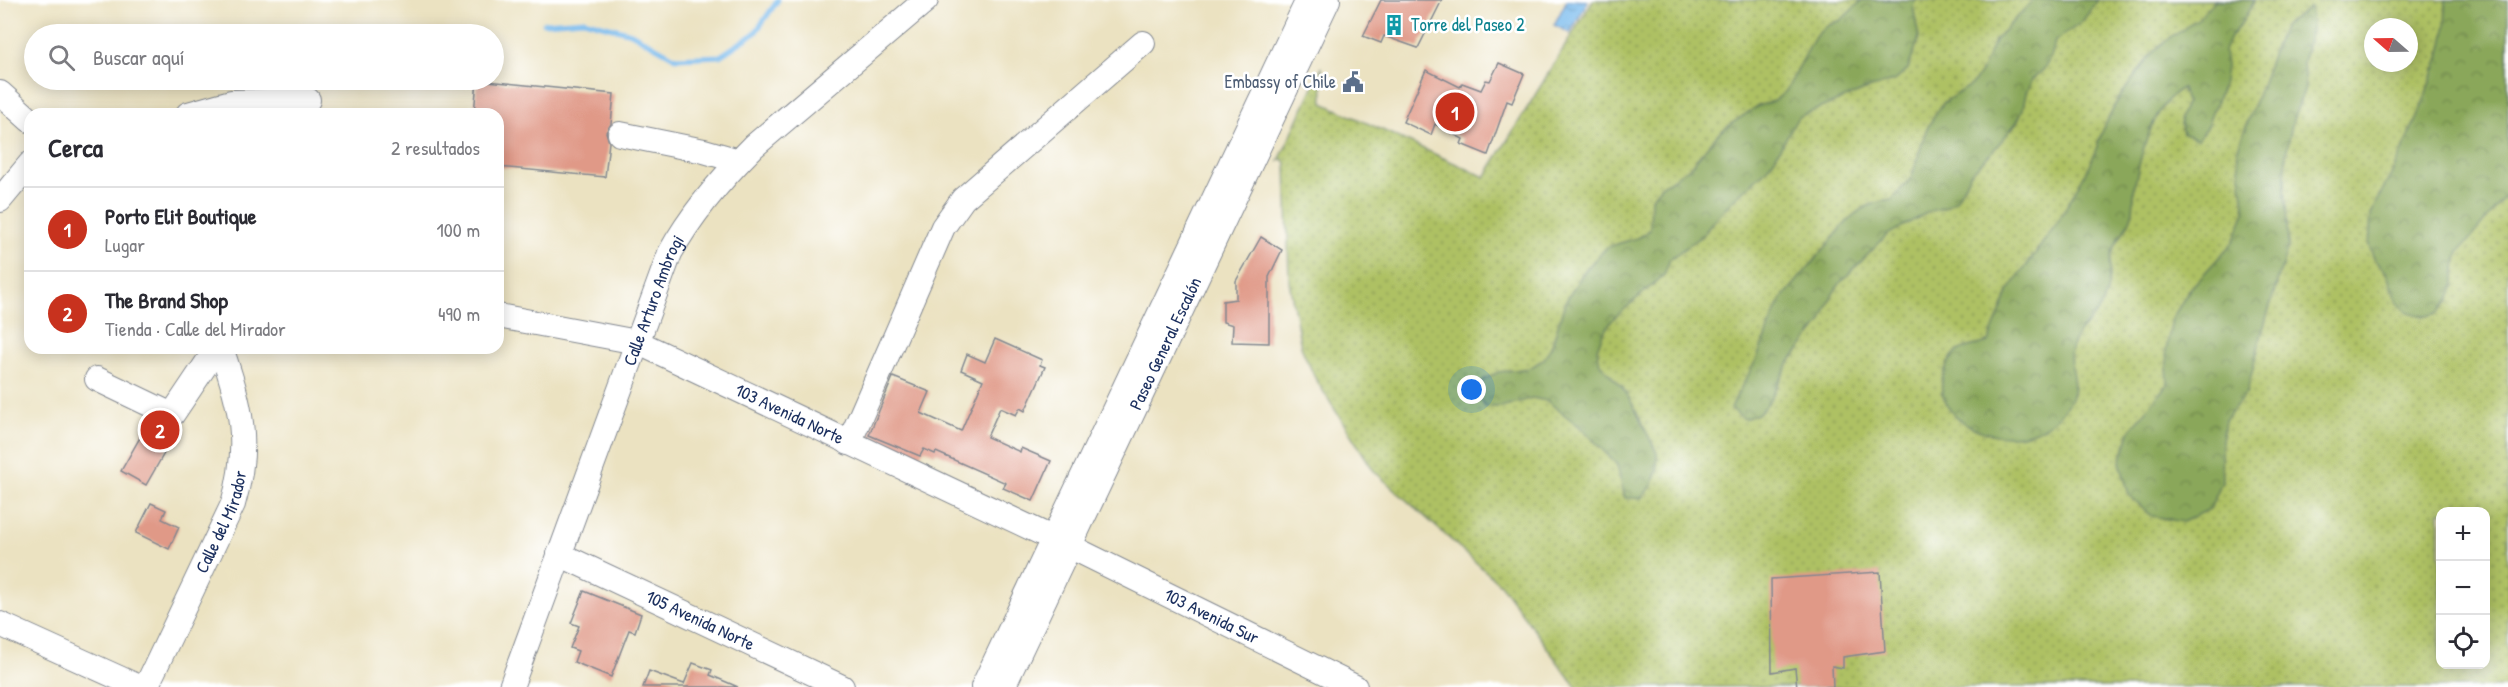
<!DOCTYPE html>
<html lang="es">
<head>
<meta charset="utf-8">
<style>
  :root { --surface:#fff; --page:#f7f7f7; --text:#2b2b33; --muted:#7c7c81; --line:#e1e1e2; --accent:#c8321e }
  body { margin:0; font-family:"Patrick Hand",sans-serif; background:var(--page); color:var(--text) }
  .controls { position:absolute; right:18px; bottom:18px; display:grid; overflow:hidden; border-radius:12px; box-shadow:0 3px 15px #0003 }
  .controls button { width:54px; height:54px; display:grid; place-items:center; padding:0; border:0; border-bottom:2px solid var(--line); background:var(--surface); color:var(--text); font:30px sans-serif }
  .compass { position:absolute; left:2364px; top:18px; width:54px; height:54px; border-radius:50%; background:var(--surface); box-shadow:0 3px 15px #0003; rotate:290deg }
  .you { position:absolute; left:1472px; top:390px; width:21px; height:21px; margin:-15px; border:4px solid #fff; border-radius:50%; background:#1a73e8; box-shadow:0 0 0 9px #1a73e833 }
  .badge { display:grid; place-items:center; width:39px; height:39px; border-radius:50%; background:var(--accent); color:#fff; font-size:20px; font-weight:700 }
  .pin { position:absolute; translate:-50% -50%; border:3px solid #fff; box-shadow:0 2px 6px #0006 }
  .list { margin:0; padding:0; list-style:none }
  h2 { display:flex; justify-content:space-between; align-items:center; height:78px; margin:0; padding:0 24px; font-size:26px }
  h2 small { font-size:20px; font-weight:400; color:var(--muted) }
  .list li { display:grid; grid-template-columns:39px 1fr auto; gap:18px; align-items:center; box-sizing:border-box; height:84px; padding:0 24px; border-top:2px solid var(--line) }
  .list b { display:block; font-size:22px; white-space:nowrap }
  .list p { margin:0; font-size:20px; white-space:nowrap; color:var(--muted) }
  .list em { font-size:20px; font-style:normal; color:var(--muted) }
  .icon { flex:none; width:33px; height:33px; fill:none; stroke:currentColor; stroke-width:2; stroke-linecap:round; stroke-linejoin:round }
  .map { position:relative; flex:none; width:2508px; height:687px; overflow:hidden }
  .search { position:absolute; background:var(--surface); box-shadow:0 3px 15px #0003; left:24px; top:24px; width:480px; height:66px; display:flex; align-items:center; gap:15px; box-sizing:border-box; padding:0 21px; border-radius:33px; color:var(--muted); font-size:22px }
  .panel { position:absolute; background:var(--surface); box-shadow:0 3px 15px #0003; left:24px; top:108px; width:480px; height:246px; border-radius:18px }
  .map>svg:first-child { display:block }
  .grass { fill:url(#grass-dots); stroke:#647861; stroke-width:1.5; fill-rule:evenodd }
  .forest { fill:url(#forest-crowns); stroke:#526b5c; stroke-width:1.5 }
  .water { fill:url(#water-ripples); stroke:#4974a6; stroke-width:1.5 }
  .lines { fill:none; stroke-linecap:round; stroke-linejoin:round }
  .stream { stroke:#77baed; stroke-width:5 }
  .building { fill:#e09987 }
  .minor-casing { stroke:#838890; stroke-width:26 }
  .minor { stroke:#fff; stroke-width:24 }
  .labels { text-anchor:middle; stroke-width:5; stroke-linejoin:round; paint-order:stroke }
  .culture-label { font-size:18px; fill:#0d838f; stroke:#fff; text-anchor:start }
  .service-label { font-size:18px; fill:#4e5e75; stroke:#fff; text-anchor:end }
  .street-label { font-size:18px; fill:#1b2f5e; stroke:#fff }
</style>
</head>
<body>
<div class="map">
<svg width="2508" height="687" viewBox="0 0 2508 687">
  <defs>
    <pattern id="grass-dots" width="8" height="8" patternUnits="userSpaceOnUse" patternTransform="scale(1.5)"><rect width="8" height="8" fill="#aec164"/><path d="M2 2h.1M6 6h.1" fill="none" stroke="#8d9d56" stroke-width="1.8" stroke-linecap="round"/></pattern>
    <pattern id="forest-crowns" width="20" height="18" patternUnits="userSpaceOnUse" patternTransform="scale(1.5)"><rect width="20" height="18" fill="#8aa75a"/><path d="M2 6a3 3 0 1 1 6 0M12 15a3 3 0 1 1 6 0" fill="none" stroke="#70884e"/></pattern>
    <pattern id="water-ripples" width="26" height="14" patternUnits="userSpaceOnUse" patternTransform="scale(1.5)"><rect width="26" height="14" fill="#77baed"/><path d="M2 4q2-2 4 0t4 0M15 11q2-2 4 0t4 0" fill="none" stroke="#6198c3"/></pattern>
  </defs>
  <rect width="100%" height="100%" fill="#fff"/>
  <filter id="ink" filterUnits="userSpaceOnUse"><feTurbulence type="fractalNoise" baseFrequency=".0167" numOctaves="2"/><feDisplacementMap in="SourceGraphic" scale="12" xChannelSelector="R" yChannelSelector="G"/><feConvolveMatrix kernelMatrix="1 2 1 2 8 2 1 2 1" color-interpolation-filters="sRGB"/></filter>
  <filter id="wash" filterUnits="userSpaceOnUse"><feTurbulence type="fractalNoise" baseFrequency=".008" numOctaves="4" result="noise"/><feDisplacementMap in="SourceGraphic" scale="24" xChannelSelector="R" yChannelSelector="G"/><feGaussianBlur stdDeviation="1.35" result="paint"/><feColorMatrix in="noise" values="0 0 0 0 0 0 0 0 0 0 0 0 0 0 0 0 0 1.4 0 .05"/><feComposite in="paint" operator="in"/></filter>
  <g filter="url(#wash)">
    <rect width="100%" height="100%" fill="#ebe2c1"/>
    <!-- grass -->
    <path class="grass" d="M1593,0H2508V687H1576L1501,585L1374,471L1316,380L1301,347L1289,281L1286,163L1283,159L1279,161L1322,67L1323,103L1485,177ZM2373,27H2409V63H2373ZM2440,512H2486V664H2440Z"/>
    <!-- forest -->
    <g class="forest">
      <path d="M1862,0H1916L1913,6L1919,38L1908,69L1896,80L1865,90L1798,117L1774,159L1764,172L1736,197L1713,221L1704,234L1670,259L1664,275L1613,319L1603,333L1597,349L1600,364L1622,387L1631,401L1657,453V470L1652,486L1641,498H1625L1617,465L1584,430L1547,401L1532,398L1501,407H1485L1477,394L1483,380L1498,372L1530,368L1544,359L1552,345L1565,302L1585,270L1607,247L1637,238L1650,230L1651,198L1661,186L1688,169L1720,132L1732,123L1758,106L1774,101L1786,91L1815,37L1826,26L1841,20Z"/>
      <path d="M2033,0H2098L2081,23L2055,41L2052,55L2044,69L2032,80L2026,93L2023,109L2017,122L1993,151L1971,173L1956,200L1944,208L1930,211L1887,235L1841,282L1832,295L1821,323L1789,363L1768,403L1758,414L1744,419L1731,408C1738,391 1747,378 1755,362C1765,342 1770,320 1780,301L1850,218C1864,206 1875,202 1892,200L1912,176L1926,130L1935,115L1944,102L1973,84L1982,70L1995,40Z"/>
      <path d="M2215,0H2255L2241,24L2230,37L2224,51L2226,66L2224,82L2207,126L2198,139L2183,134L2180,118L2186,103L2182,88C2153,106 2141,152 2135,184C2133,194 2135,205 2132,215C2128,229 2118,238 2113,251C2108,265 2110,282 2106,296C2100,317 2076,328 2071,349C2067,365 2079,383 2071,398C2034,471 1921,426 1945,370C1948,364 1952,354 1958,351C1967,346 1979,345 1988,342L2009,290L2057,223L2091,163L2102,132L2117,101L2148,58L2159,46L2199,18Z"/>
      <path d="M2446,0H2508V193L2459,252L2455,267V284L2449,301L2438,313L2423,317L2408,313L2397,303L2386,272L2375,261L2369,246L2371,215L2377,200L2392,173L2421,108L2442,49L2445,34Z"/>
      <path d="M2310,7L2312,25L2303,63L2305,88L2293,120L2286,154L2285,184L2288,246L2262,333L2247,392L2225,420L2221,449L2222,481L2210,509L2183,522L2152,516L2129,495L2120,462L2129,432L2168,383L2166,350L2172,319L2189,290L2233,242L2245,212L2237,151L2272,55L2283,27Z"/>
    </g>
    <!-- water -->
    <path class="water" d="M1567,0L1588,1L1570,33L1554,25Z"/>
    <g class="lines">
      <!-- stream -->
      <path class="stream" d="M544,23L584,20L631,33L676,58L720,56L755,33L778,0"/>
    </g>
    <g id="blocks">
      <!-- building -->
      <g class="building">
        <path d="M1381,0H1442L1418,48L1384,36L1381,43L1363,36Z"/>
        <path d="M1499,63L1524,74L1512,103L1507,101L1488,155L1461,144L1463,139L1435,124L1431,135L1403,122L1426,70L1460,87L1462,83L1481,90L1486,80L1490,81Z"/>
        <path d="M477,80L614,94L611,124L606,132L609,142L605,177L498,167V114H474Z"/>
        <path d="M1261,237L1282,250L1269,277V343L1232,342L1233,325L1223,322V301L1236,299V281Z"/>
        <path d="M995,339L1042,360L1040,365L1045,367L1025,411L1020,408L1016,415L1000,408L987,437L1020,452L1021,448L1051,461L1033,501L1003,488L1006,483L936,452L935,454L924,449L920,456L869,435L893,377L930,392L921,413L961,431L983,380L961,370L967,354L985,362Z"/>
        <path d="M150,420L166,428L178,429L146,485L121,471Z"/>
        <path d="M151,503L166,510L162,519L179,527L169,549L136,533Z"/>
        <path d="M1880,572L1885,651L1843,657V668L1832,666L1833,687H1797L1795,668L1772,672L1771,579Z"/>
        <path d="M584,591L641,614L635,632L629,630L611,677L574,662L578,651L570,648L579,626L571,623Z"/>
        <path d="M693,663L712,670L710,675L738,687H643L649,671L684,684Z"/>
      </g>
    </g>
  </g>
  <g filter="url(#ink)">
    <use href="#blocks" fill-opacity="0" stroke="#838890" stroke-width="1.5"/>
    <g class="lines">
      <defs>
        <g id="minor">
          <path d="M0,93L30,120"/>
          <path d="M188,114L231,102L308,100"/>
          <path d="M620,134L704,151L739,161"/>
          <path d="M0,200L30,164"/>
          <path id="s1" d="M498,316L637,342L1069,546L1355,687"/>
          <path d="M97,379L172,415L217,348"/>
          <path d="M849,443L943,227L963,199L1143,43"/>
          <path id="s2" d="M559,554L842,687"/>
          <path d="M0,624L139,687"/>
          <path id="s3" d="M146,687L233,504C251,443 241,406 221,348"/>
          <path id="s4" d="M511,687L670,253C692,213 722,178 754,146L926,0"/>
          <path d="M983,687L1308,0"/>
          <path id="s5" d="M1003,687L1328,0"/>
        </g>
      </defs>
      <!-- minor casing -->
      <use href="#minor" class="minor-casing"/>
      <!-- minor -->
      <use href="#minor" class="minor"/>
    </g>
  </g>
  <!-- icons -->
  <defs>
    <symbol id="building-bare" viewBox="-9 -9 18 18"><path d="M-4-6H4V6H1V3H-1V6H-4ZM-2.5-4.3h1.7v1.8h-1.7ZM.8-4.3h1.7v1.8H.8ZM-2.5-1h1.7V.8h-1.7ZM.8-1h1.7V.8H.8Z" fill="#0f9aa8" stroke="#fff" stroke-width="2.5" paint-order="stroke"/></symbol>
    <symbol id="civic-bare" viewBox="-9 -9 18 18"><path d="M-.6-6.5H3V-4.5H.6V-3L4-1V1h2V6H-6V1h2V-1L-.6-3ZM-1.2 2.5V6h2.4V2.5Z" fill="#5c6f8a" stroke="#fff" stroke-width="2.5" paint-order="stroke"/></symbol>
  </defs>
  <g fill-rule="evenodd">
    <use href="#building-bare" x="1379" y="10" width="30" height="30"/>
    <use href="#civic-bare" x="1338" y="67" width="30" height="30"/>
  </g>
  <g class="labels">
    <!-- culture labels -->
    <g class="culture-label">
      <text x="1411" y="31">Torre del Paseo 2</text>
    </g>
    <!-- service labels -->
    <g class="service-label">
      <text x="1336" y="88">Embassy of Chile</text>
    </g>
    <!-- street labels -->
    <g class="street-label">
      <text dy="6" stroke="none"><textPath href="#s4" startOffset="412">Calle Arturo Ambrogi</textPath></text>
      <text dy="6" stroke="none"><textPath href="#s5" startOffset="380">Paseo General Escalón</textPath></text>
      <text dy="6" stroke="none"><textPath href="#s1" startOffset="310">103 Avenida Norte</textPath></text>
      <text dy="6" stroke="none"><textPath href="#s3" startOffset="182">Calle del Mirador</textPath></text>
      <text dy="6" stroke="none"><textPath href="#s1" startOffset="778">103 Avenida Sur</textPath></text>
      <text dy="6" stroke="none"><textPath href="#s2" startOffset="156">105 Avenida Norte</textPath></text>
    </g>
  </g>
</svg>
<div class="controls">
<button>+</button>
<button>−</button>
<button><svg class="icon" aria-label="locate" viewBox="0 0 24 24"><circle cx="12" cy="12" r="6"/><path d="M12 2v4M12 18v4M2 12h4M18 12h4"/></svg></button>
</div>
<svg class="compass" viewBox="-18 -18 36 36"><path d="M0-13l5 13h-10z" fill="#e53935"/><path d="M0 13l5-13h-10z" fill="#7c7c81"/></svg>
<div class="you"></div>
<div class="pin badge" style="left:1455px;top:112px">1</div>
<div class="pin badge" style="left:160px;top:430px">2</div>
<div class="search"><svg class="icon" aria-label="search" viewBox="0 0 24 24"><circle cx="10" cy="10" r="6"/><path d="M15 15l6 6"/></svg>Buscar aquí</div>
<section class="panel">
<h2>Cerca<small>2 resultados</small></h2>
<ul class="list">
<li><span class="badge">1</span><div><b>Porto Elit Boutique</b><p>Lugar</p></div><em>100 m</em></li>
<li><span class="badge">2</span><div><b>The Brand Shop</b><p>Tienda · Calle del Mirador</p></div><em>490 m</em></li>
</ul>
</section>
</div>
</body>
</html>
